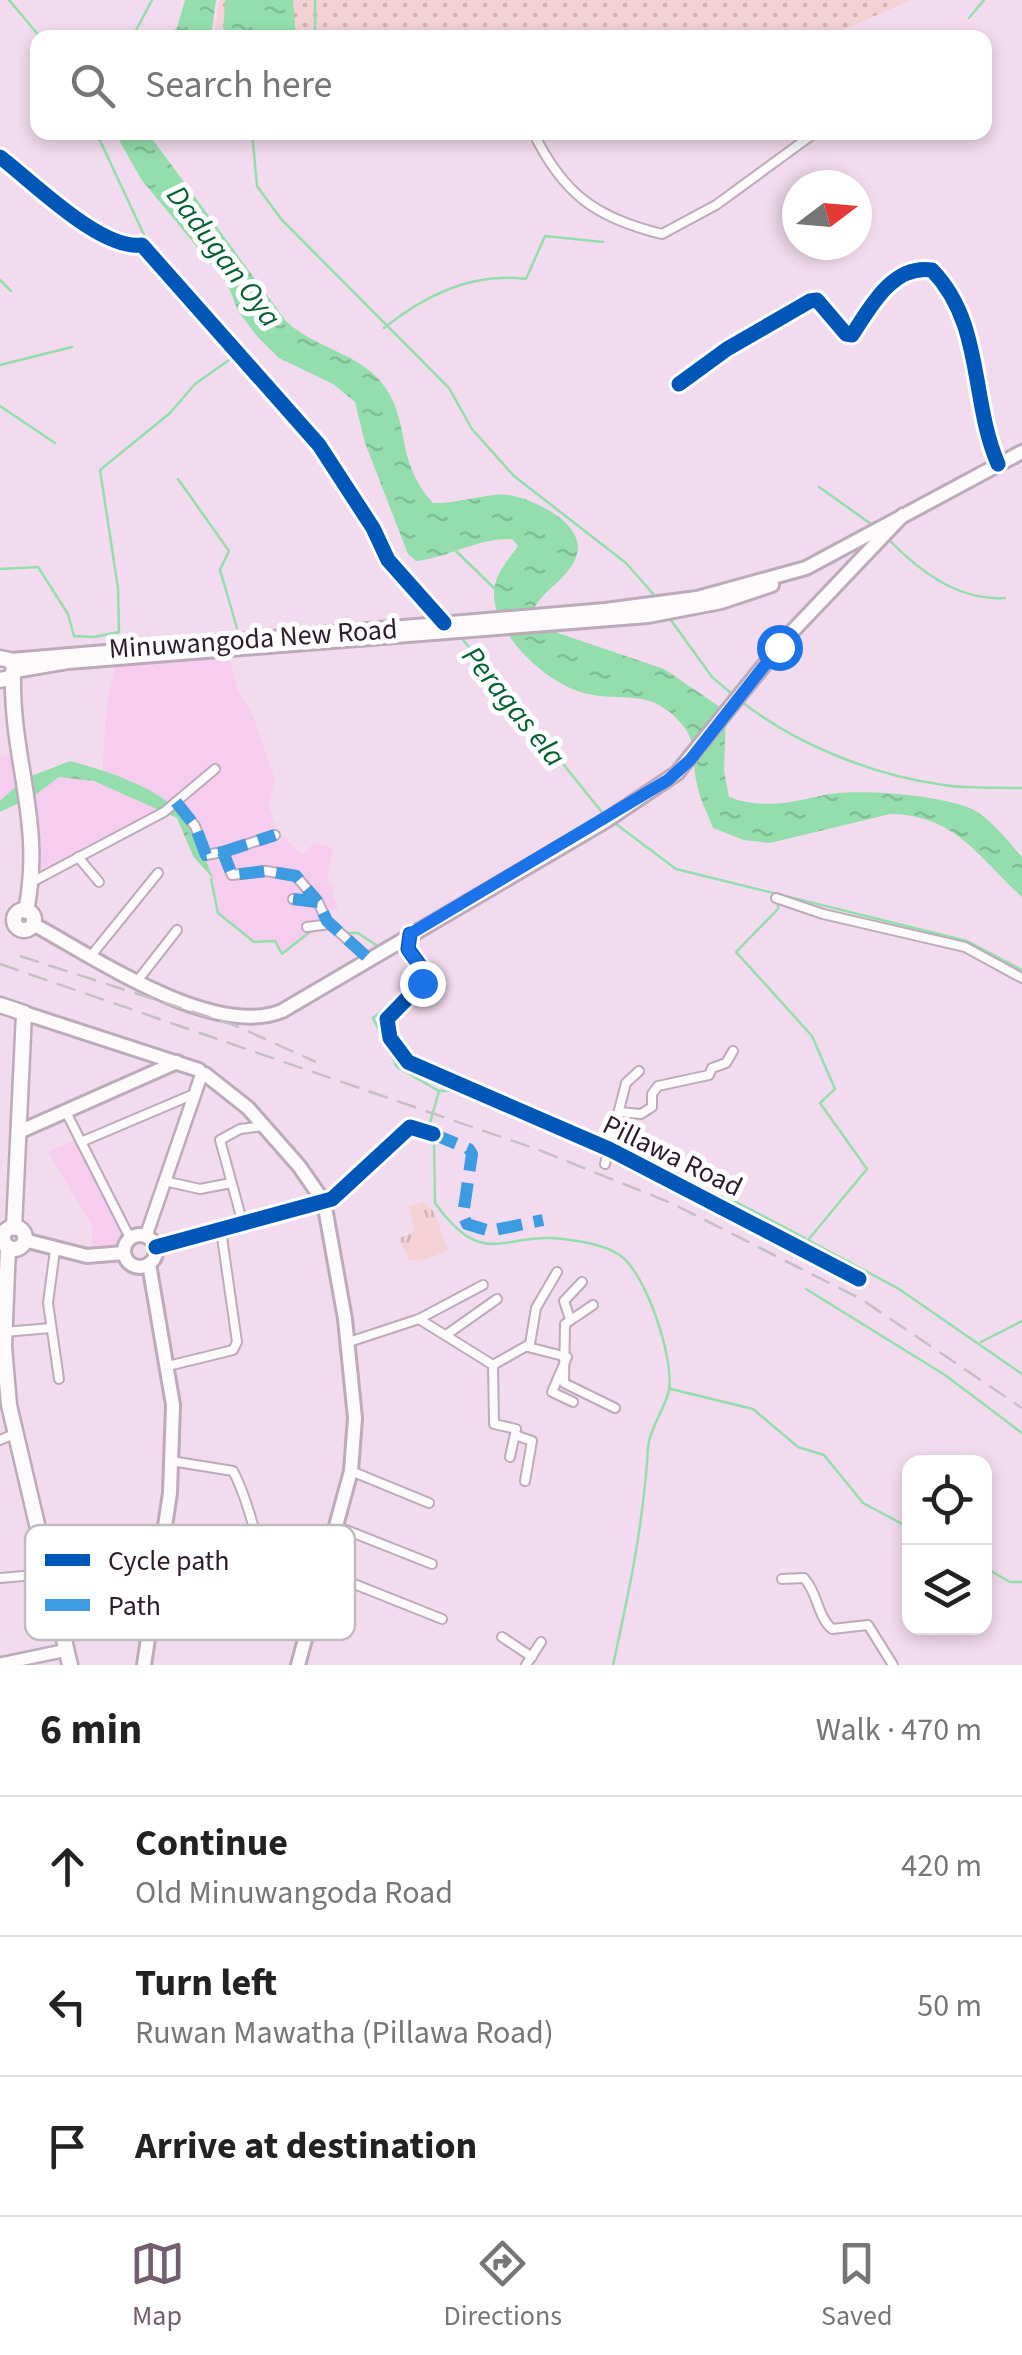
<!DOCTYPE html>
<html lang="en">
<head>
<meta charset="utf-8">
<style>
  :root { --surface:#fff; --page:#f2f2f2; --text:#222; --muted:#767676; --line:#e0e0e0; --accent:#735e6f }
  body { margin:0; font-family:"Source Sans 3",sans-serif; background:var(--page); color:var(--text) }
  .controls { position:absolute; right:30px; bottom:30px; display:grid; overflow:hidden; border-radius:20px; box-shadow:0 5px 15px #0003 }
  .controls button { width:90px; height:90px; display:grid; place-items:center; padding:0; border:0; border-bottom:2px solid var(--line); background:var(--surface); color:var(--text); font:50px sans-serif }
  .compass { position:absolute; left:782px; top:170px; width:90px; height:90px; border-radius:50%; background:var(--surface); box-shadow:0 5px 15px #0003; rotate:74deg }
  .stop { position:absolute; width:30px; height:30px; margin:-22px; border:8px solid #1a73e8; border-radius:50%; background:#fff }
  .stop.end { background:#1a73e8; border-color:#fff; box-shadow:0 2px 10px #0008 }
  .list { margin:0; padding:0; list-style:none }
  h2 { display:flex; justify-content:space-between; align-items:center; height:130px; margin:0; padding:0 40px; font-size:42px }
  h2 small { font-size:32px; font-weight:400; color:var(--muted) }
  .list li { display:grid; grid-template-columns:65px 1fr auto; gap:30px; align-items:center; box-sizing:border-box; height:140px; padding:0 40px; border-top:2px solid var(--line) }
  .list b { display:block; font-size:38px; white-space:nowrap }
  .list p { margin:0; font-size:32px; white-space:nowrap; color:var(--muted) }
  .list em { font-size:32px; font-style:normal; color:var(--muted) }
  .icon { flex:none; width:55px; height:55px; fill:none; stroke:currentColor; stroke-width:2; stroke-linecap:round; stroke-linejoin:round }
  .map { position:relative; flex:none; width:1022px; height:1665px; overflow:hidden }
  .search { position:absolute; background:var(--surface); box-shadow:0 5px 15px #0003; left:30px; right:30px; top:30px; height:110px; display:flex; align-items:center; gap:25px; box-sizing:border-box; padding:0 35px; border-radius:20px; color:var(--muted); font-size:38px }
  .sheet { height:550px; background:var(--surface) }
  nav { display:flex; justify-content:space-around; align-items:center; box-sizing:border-box; height:140px; border-top:2px solid var(--line); background:var(--surface); font-size:28px; color:var(--muted) }
  nav a { display:grid; justify-items:center; gap:5px }
  nav .on { color:var(--accent) }
  .map>svg:first-child { display:block }
  .built { fill:#f6cdef }
  .grass { fill:url(#grass-dots) }
  .park { fill:url(#park-tufts) }
  .water { fill:url(#water-ripples) }
  .lines { fill:none; stroke-linecap:round; stroke-linejoin:round }
  .stream { stroke:#94dead; stroke-width:2.5 }
  .street-casing { stroke:#bdaaba; stroke-width:12 }
  .secondary-casing { stroke:#bdaaba; stroke-width:16 }
  .primary-casing { stroke:#bdaaba; stroke-width:18 }
  .highway-casing { stroke:#bdaaba; stroke-width:19 }
  .street { stroke:#fdfafc; stroke-width:8 }
  .secondary { stroke:#fdfafc; stroke-width:11 }
  .primary { stroke:#fdfafc; stroke-width:12 }
  .highway { stroke:#fdfafc; stroke-width:14 }
  .rail { stroke:#c6bfc4; stroke-width:2.5; stroke-dasharray:20 10; stroke-linecap:butt }
  .quiet { stroke:#3d9be1; stroke-width:12; stroke-dasharray:25 12; stroke-linecap:butt }
  .cycleway-casing { stroke:#fff; stroke-width:21 }
  .cycleway { stroke:#0057b8; stroke-width:15 }
  .route { stroke:#1a73e8; stroke-width:12 }
  .labels { text-anchor:middle; stroke-width:10; stroke-linejoin:round; paint-order:stroke }
  .street-label { font-size:28px; fill:#2e1b2b; stroke:#fff }
  .water-label { font-size:30px; font-style:italic; fill:#036030; stroke:#fff }
  .key { fill:#fff; stroke:#c0bbbf; stroke-width:2.5 }
  .key-label { font-size:28px; fill:#2e1b2b }
</style>
</head>
<body>
<div class="map">
<svg width="1022" height="1665" viewBox="0 0 1022 1665">
  <defs>
    <pattern id="grass-dots" width="8" height="8" patternUnits="userSpaceOnUse" patternTransform="scale(2.5)"><rect width="8" height="8" fill="#f3d1d4"/><path d="M2 2h.1M6 6h.1" fill="none" stroke="#d1b3b6" stroke-width="1.8" stroke-linecap="round"/></pattern>
    <pattern id="park-tufts" width="24" height="20" patternUnits="userSpaceOnUse" patternTransform="scale(2.5)"><rect width="24" height="20" fill="#f3d1d4"/><path d="M3 7l-1-3M5 7V3M7 7l1-3M15 17l-1-3M17 17v-4M19 17l1-3" fill="none" stroke="#d1b3b6"/></pattern>
    <pattern id="water-ripples" width="26" height="14" patternUnits="userSpaceOnUse" patternTransform="scale(2.5)"><rect width="26" height="14" fill="#94dead"/><path d="M2 4q2-2 4 0t4 0M15 11q2-2 4 0t4 0" fill="none" stroke="#80be95"/></pattern>
  </defs>
  <rect width="100%" height="100%" fill="#f2dbee"/>
  <!-- built -->
  <g class="built">
    <path d="M226,649L238,690L253,716L275,779L269,808L276,830L303,855L314,843L333,848L327,881L335,887L333,896L338,907L328,912L324,926L282,954L275,941L253,942L218,913L213,879L191,826L180,812L143,790L102,774L107,702L118,658Z"/>
    <path d="M19,752L24,779L0,801V756Z"/>
    <path d="M72,775L128,793L164,812L78,857L41,869L34,796L53,780Z"/>
    <path d="M75,1140L127,1236L116,1248H91L93,1227L48,1152Z"/>
  </g>
  <!-- grass -->
  <path class="grass" d="M220,0H911L827,37L213,38Z"/>
  <!-- park -->
  <path class="park" d="M424,1202L435,1213L448,1251L420,1261L409,1260L399,1238L415,1232L409,1206Z"/>
  <!-- water -->
  <g class="water">
    <path d="M185,0H216L211,37H164L177,28Z"/>
    <path d="M225,0H293L296,37H223Z"/>
    <path d="M115,133H148L286,321C316,350 364,353 387,390C410,426 396,463 433,503C457,504 492,492 509,495C534,499 589,525 576,557C568,579 544,589 533,610L558,633L664,669L726,711L724,771L729,797C760,809 789,803 820,796C855,787 944,796 972,809C990,818 1008,841 1022,857V897C978,857 956,815 890,814L770,843L744,840L713,828C708,814 700,800 697,785C690,753 701,742 674,716C648,690 619,701 588,694C549,686 493,635 494,593C494,575 508,560 518,546L512,539C477,538 450,557 416,561L408,554L365,443L355,402L333,384L279,358L257,336L238,311L228,285L141,179Z"/>
    <path d="M70,761C107,771 166,789 188,823C195,832 209,868 214,880L193,856L177,818L94,781L59,777L34,796L0,812V801L24,779Z"/>
  </g>
  <g class="lines">
    <!-- stream -->
    <g class="stream">
      <path d="M9,0L41,38"/>
      <path d="M315,0V38"/>
      <path d="M969,18L984,0"/>
      <path d="M132,38L152,0"/>
      <path d="M96,132L153,254L330,450L374,517L391,554L445,618"/>
      <path d="M252,132L257,186L281,219L449,388L472,429L514,476L626,563L655,596"/>
      <path d="M0,152L109,237L146,244"/>
      <path d="M0,280L11,291"/>
      <path d="M384,328C425,295 473,272 526,279L545,236L603,242"/>
      <path d="M0,365L72,347"/>
      <path d="M0,406L55,443"/>
      <path d="M178,479L229,551L220,570L237,628"/>
      <path d="M819,487L871,524"/>
      <path d="M888,539C920,572 959,601 1005,598"/>
      <path d="M454,549L494,588"/>
      <path d="M0,569L38,567L68,614L74,636L94,637L119,632L118,588L100,470L170,413L195,384L232,358"/>
      <path d="M668,616L712,677L732,694"/>
      <path d="M460,636L605,816"/>
      <path d="M742,702C797,745 875,776 944,785C969,789 996,787 1022,788"/>
      <path d="M612,821L676,869L967,941L1022,970"/>
      <path d="M211,879L218,913L254,942L275,941L282,954L312,930"/>
      <path d="M778,900V909L736,952L812,1036L835,1089L820,1103L867,1169L808,1240L899,1289L1022,1374"/>
      <path d="M347,933H358L379,947"/>
      <path d="M397,952C412,954 416,969 415,983L373,1018L397,1067L439,1091L430,1123L433,1130"/>
      <path d="M440,1091L458,1090L490,1102"/>
      <path d="M434,1138L435,1203C484,1271 502,1232 563,1239C581,1241 606,1245 621,1256C647,1276 674,1358 669,1390C665,1409 650,1427 648,1447C644,1522 629,1592 613,1665"/>
      <path d="M672,1177L740,1204L805,1238"/>
      <path d="M806,1289L945,1375L1022,1433"/>
      <path d="M981,1342L1022,1321"/>
      <path d="M671,1389L753,1409L798,1447L824,1455L863,1503L910,1528"/>
      <path d="M984,1567L1010,1582H1022"/>
    </g>
    <defs>
      <g id="street">
        <path d="M533,132C563,194 596,218 662,234L716,205L816,132"/>
        <path d="M679,384L727,349L810,301L817,300L846,334L852,335C871,306 893,264 932,270C984,324 970,399 998,464"/>
        <path d="M176,802L195,826L206,855L223,852L232,875L266,871L296,876L318,902"/>
        <path d="M223,852L275,835"/>
        <path d="M78,857L99,882"/>
        <path d="M32,882L164,812L215,769"/>
        <path d="M776,898L823,914L965,947L1022,978"/>
        <path d="M293,899L318,902L327,921L369,959"/>
        <path d="M307,927L330,924"/>
        <path d="M410,934L408,949L421,967L422,983L387,1019L390,1038L408,1062L611,1150L859,1279"/>
        <path d="M90,957L158,873"/>
        <path d="M138,980L177,930"/>
        <path d="M66,1112L130,1238"/>
        <path d="M619,1112L641,1114L652,1107V1094L658,1086L709,1075L712,1068L726,1063L733,1051"/>
        <path d="M81,1142L194,1094"/>
        <path d="M605,1164L626,1083L639,1071"/>
        <path d="M164,1181L200,1189L231,1183"/>
        <path d="M324,1202L340,1193L410,1127L433,1134"/>
        <path d="M243,1224L220,1140L240,1129L264,1126"/>
        <path d="M55,1250L48,1303L59,1379"/>
        <path d="M593,1305L565,1324L564,1383L615,1408"/>
        <path d="M419,1319L493,1365L494,1424L516,1429L510,1457"/>
        <path d="M570,1319L564,1301L582,1282"/>
        <path d="M4,1332L51,1328"/>
        <path d="M446,1335L497,1299"/>
        <path d="M349,1342L419,1319L483,1285"/>
        <path d="M528,1347L567,1357L552,1392L573,1402"/>
        <path d="M493,1365L530,1344L536,1308L557,1272"/>
        <path d="M168,1366L233,1350L237,1342L221,1230"/>
        <path d="M515,1435L532,1441L525,1481"/>
        <path d="M0,1440L14,1434"/>
        <path d="M171,1461L233,1471C262,1525 250,1576 313,1611"/>
        <path d="M351,1471L429,1503"/>
        <path d="M336,1526L432,1564"/>
        <path d="M324,1572L442,1619"/>
        <path d="M0,1578L47,1574"/>
        <path d="M782,1579L804,1578C818,1593 817,1616 832,1629L868,1625L893,1665"/>
        <path d="M502,1637L532,1657"/>
        <path d="M526,1665L541,1642"/>
      </g>
      <g id="secondary">
        <path d="M146,1236L201,1076"/>
        <path d="M156,1247L324,1202"/>
        <path d="M0,1664L67,1650"/>
      </g>
      <g id="primary">
        <path d="M11,660L605,610L697,598L806,568L1022,452"/>
        <path d="M15,671L68,662L648,616L721,602L772,585"/>
        <path d="M33,924C94,957 213,1039 282,1011L604,822L677,773L786,638L903,515"/>
        <path d="M24,1013L199,1070"/>
        <path d="M205,1074L248,1108L299,1166L324,1202L345,1319L355,1418L351,1471L298,1665"/>
        <path d="M21,1131L177,1062"/>
        <path d="M0,1232L4,1234"/>
        <circle cx="140" cy="1251" r="16"/>
        <path d="M24,1240L87,1256L124,1253"/>
        <path d="M144,1665L170,1493L173,1405L149,1264"/>
      </g>
      <g id="highway">
        <path d="M0,658L10,660L15,669L10,678L0,680"/>
        <path d="M13,675C11,760 44,823 26,911"/>
        <circle cx="24" cy="920" r="10"/>
        <path d="M0,1005L24,1013L14,1228"/>
        <circle cx="14" cy="1238" r="11"/>
        <path d="M8,1247L4,1347L9,1405L70,1665"/>
      </g>
    </defs>
    <!-- street casing -->
    <use href="#street" class="street-casing"/>
    <!-- secondary casing -->
    <use href="#secondary" class="secondary-casing"/>
    <!-- primary casing -->
    <use href="#primary" class="primary-casing"/>
    <!-- highway casing -->
    <use href="#highway" class="highway-casing"/>
    <!-- street -->
    <use href="#street" class="street"/>
    <!-- secondary -->
    <use href="#secondary" class="secondary"/>
    <!-- primary -->
    <use href="#primary" class="primary"/>
    <!-- highway -->
    <use href="#highway" class="highway"/>
    <!-- rail -->
    <g class="rail">
      <path d="M20,956L234,1025L316,1062"/>
      <path d="M0,964L539,1150L671,1203L861,1299L1022,1408"/>
    </g>
    <!-- quiet -->
    <g class="quiet">
      <path d="M176,802L195,826L206,855L223,852L232,875L266,871L296,876L318,902"/>
      <path d="M223,852L275,835"/>
      <path d="M293,899L318,902L327,921L369,959"/>
      <path d="M433,1134L469,1149L472,1154L463,1215L467,1224L490,1231L543,1220"/>
    </g>
    <defs>
      <g id="cycleway">
        <path d="M0,157C33,182 101,251 142,245L319,445L373,528L388,560L444,623"/>
        <path d="M679,384L727,349L810,301L817,300L846,334L852,335C871,306 893,264 932,270C984,324 970,399 998,464"/>
        <path d="M410,934L408,949L421,967L422,983L387,1019L390,1038L408,1062L611,1150L859,1279"/>
        <path d="M156,1247L332,1199L410,1127L433,1134"/>
      </g>
    </defs>
    <!-- cycleway casing -->
    <use href="#cycleway" class="cycleway-casing"/>
    <!-- cycleway -->
    <use href="#cycleway" class="cycleway"/>
  </g>
  <g class="lines">
    <!-- route -->
    <path class="route" d="M422,983L421,967L408,950L410,934L668,780L690,760L779,647"/>
  </g>
  <g class="labels">
    <!-- street labels -->
    <g class="street-label">
      <text transform="translate(253 638) rotate(-4)" y="10">Minuwangoda New Road</text>
      <text transform="translate(673 1155) rotate(26)" y="10">Pillawa Road</text>
    </g>
    <!-- water labels -->
    <g class="water-label">
      <text transform="translate(224 256) rotate(53)" y="10">Dadugan Oya</text>
      <text transform="translate(514 706) rotate(51)" y="10">Peragas ela</text>
    </g>
  </g>
  <!-- legend -->
  <rect x="25" y="1525" width="330" height="115" rx="15" class="key"/>
  <rect x="45" y="1554" width="45" height="12" fill="#0057b8"/>
  <rect x="45" y="1599" width="45" height="12" fill="#3d9be1"/>
  <g class="key-label">
    <text x="108" y="1570">Cycle path</text>
    <text x="108" y="1615">Path</text>
  </g>
</svg>
<div class="controls">
<button><svg class="icon" aria-label="locate" viewBox="0 0 24 24"><circle cx="12" cy="12" r="6"/><path d="M12 2v4M12 18v4M2 12h4M18 12h4"/></svg></button>
<button><svg class="icon" aria-label="layers" viewBox="0 0 24 24"><path d="M12 4l9 5-9 5-9-5zM3 14l9 5 9-5"/></svg></button>
</div>
<svg class="compass" viewBox="-18 -18 36 36"><path d="M0-13l5 13h-10z" fill="#e53935"/><path d="M0 13l5-13h-10z" fill="#767676"/></svg>
<div class="stop" style="left:779px;top:647px"></div>
<div class="stop end" style="left:422px;top:983px"></div>
<div class="search"><svg class="icon" aria-label="search" viewBox="0 0 24 24"><circle cx="10" cy="10" r="6"/><path d="M15 15l6 6"/></svg>Search here</div>
</div>
<section class="sheet">
<h2>6 min<small>Walk · 470 m</small></h2>
<ul class="list">
<li><svg class="icon" aria-label="ahead" viewBox="0 0 24 24"><path d="M12 20V5M6 11l6-6 6 6"/></svg><div><b>Continue</b><p>Old Minuwangoda Road</p></div><em>420 m</em></li>
<li><svg class="icon" aria-label="left" viewBox="0 0 24 24"><path d="M17 20v-9H6M10 6l-5 5 5 5"/></svg><div><b>Turn left</b><p>Ruwan Mawatha (Pillawa Road)</p></div><em>50 m</em></li>
<li><svg class="icon" aria-label="arrive" viewBox="0 0 24 24"><path d="M6 21V4h12l-3 4 3 4H6"/></svg><div><b>Arrive at destination</b></div></li>
</ul>
</section>
<nav>
<a class="on"><svg class="icon" aria-label="map" viewBox="0 0 24 24"><path d="M3 6l6-2 6 2 6-2v14l-6 2-6-2-6 2zM9 4v14M15 6v14"/></svg>Map</a>
<a><svg class="icon" aria-label="directions" viewBox="0 0 24 24"><path d="M12 3l9 9-9 9-9-9zM9 14v-3h6M13 9l2 2-2 2"/></svg>Directions</a>
<a><svg class="icon" aria-label="saved" viewBox="0 0 24 24"><path d="M7 4h10v16l-5-4-5 4z"/></svg>Saved</a>
</nav>
</body>
</html>
